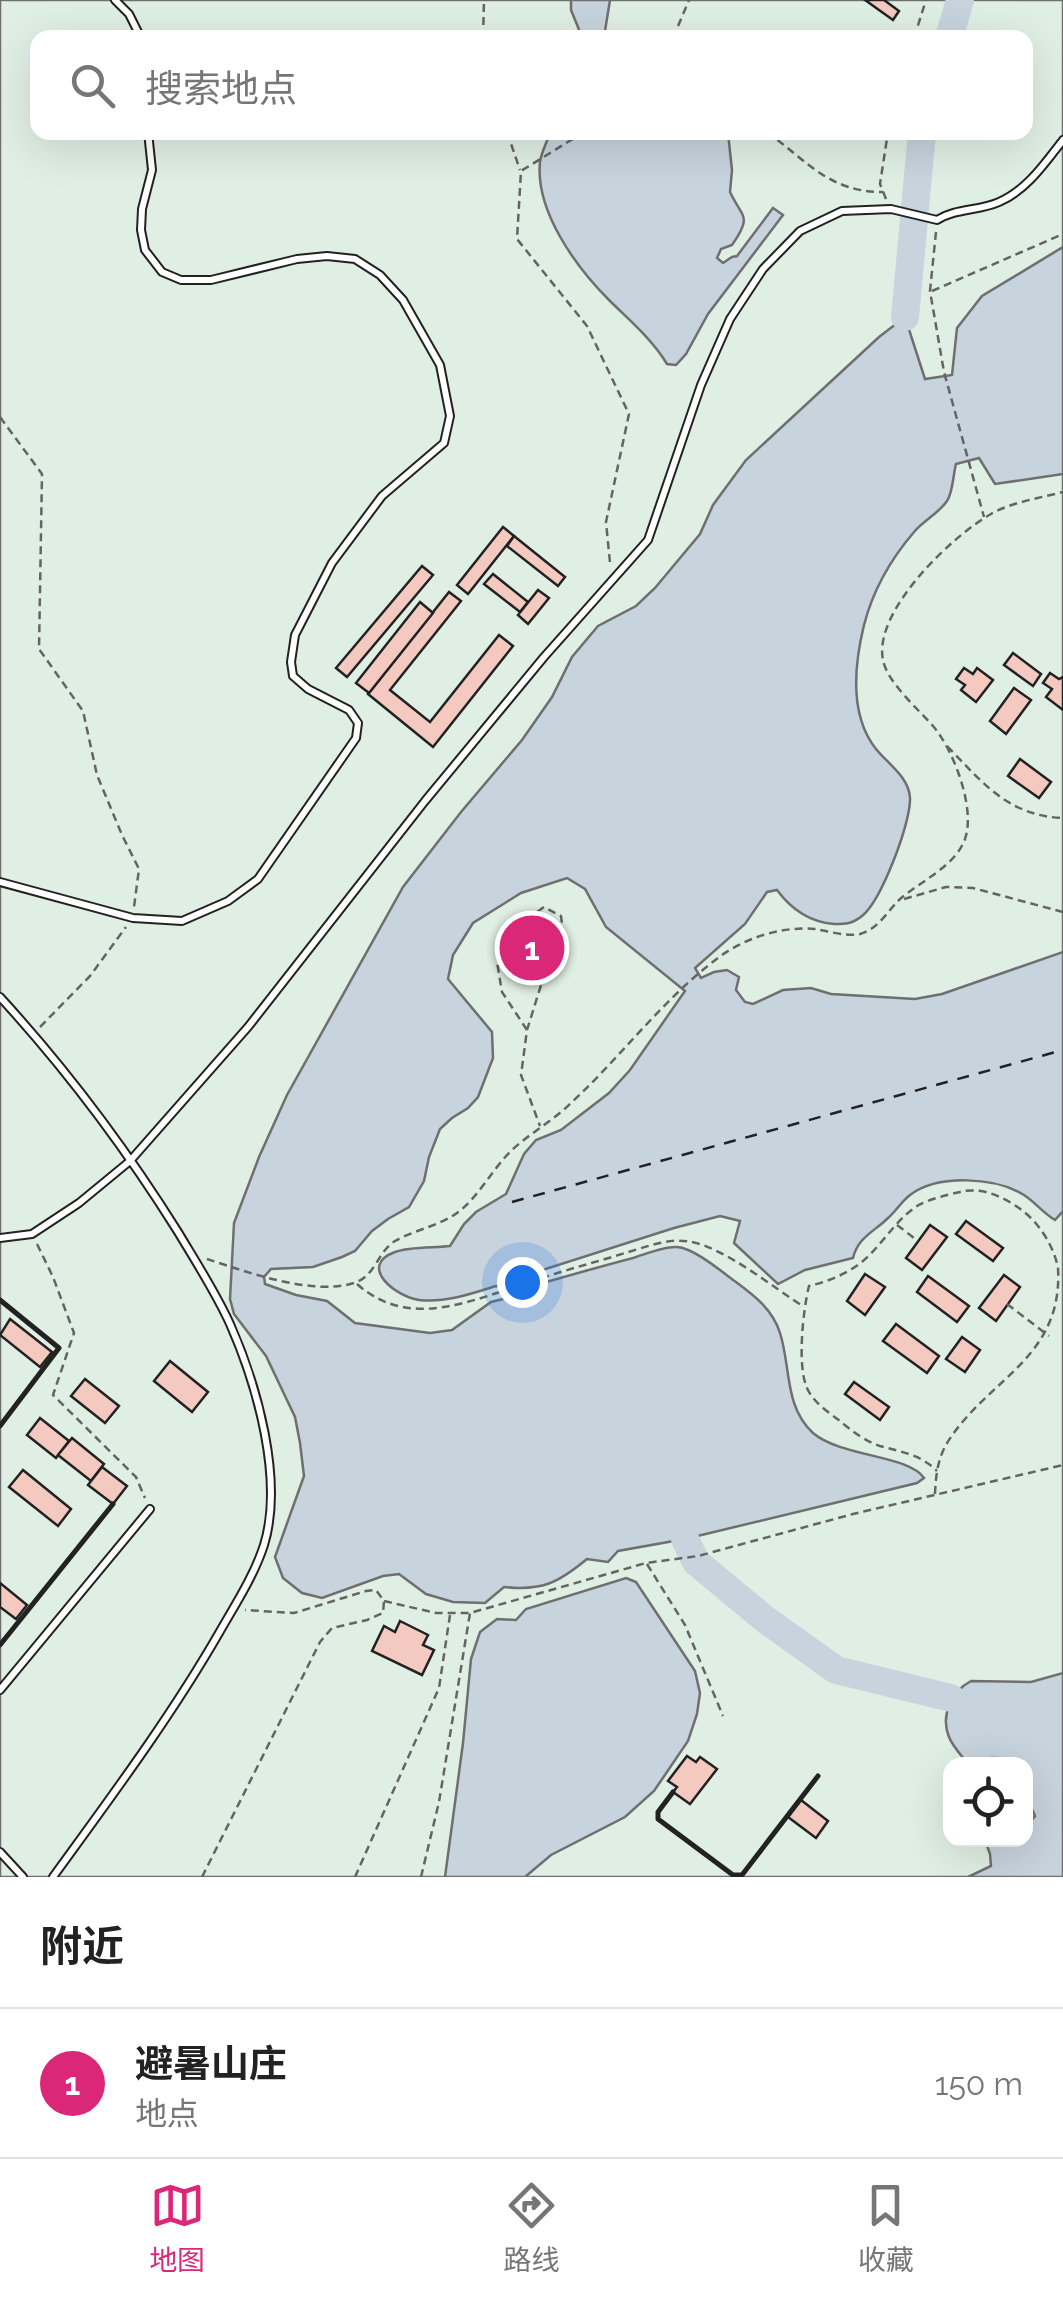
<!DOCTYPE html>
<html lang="zh">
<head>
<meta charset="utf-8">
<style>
  :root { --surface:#fff; --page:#f6f6f6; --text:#222; --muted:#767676; --line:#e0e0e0; --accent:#db2777 }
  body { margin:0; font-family:Raleway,"Noto Sans SC",sans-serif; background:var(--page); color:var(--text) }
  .controls { position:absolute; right:30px; bottom:30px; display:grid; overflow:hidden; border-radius:20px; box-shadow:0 10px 40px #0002 }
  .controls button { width:90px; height:90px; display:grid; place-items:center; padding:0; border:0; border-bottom:2px solid var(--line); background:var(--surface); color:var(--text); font:50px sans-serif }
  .you { position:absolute; left:522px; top:1282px; width:35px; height:35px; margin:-25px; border:8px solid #fff; border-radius:50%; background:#1a73e8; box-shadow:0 0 0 15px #1a73e833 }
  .badge { display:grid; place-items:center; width:65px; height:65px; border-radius:50%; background:var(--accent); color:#fff; font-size:32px; font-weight:700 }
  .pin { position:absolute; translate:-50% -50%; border:5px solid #fff; box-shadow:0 2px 10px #0006 }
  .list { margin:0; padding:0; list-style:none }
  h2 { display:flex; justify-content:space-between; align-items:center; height:130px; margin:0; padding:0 40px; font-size:42px }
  h2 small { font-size:32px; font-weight:400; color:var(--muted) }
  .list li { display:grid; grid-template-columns:65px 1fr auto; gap:30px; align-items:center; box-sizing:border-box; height:150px; padding:0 40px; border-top:2px solid var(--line) }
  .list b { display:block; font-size:38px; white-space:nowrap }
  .list p { margin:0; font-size:32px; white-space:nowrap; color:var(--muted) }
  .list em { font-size:32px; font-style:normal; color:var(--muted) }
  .icon { flex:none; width:55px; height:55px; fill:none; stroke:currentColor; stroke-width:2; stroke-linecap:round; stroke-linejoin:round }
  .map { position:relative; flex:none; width:1063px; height:1877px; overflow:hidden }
  .search { position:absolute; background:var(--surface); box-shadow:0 10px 40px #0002; left:30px; right:30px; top:30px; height:110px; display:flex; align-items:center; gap:25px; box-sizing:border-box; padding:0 35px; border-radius:20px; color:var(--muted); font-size:38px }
  .sheet { height:280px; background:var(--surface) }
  nav { display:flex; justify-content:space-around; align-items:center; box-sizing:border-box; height:140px; border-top:2px solid var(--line); background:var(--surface); font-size:28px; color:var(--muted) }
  nav a { display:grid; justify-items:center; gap:5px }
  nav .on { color:var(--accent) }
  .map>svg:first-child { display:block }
  .green { fill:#e0efe3; stroke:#6f6f6f; stroke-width:2.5; fill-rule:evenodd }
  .water { fill:#c7d3dd; stroke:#6f6f6f; stroke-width:2.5; fill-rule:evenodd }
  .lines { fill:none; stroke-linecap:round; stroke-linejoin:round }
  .river { stroke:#c7d3dd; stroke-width:28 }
  .ferry { stroke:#222; stroke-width:2.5; stroke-dasharray:12 10; stroke-linecap:butt }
  .building { fill:#f3c9c0; stroke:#222; stroke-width:2.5 }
  .service-casing { stroke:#222; stroke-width:10 }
  .path { stroke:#646464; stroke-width:2.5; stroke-dasharray:8 5; stroke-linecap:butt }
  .service { stroke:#fff; stroke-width:6 }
  .wall { stroke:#222; stroke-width:5 }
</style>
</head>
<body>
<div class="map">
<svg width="1063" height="1877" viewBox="0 0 1063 1877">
  <rect width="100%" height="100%" fill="#fff"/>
  <!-- green -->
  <path class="green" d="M0,0H1063V1877H0ZM38,38H1026V132H38ZM950,1764H1026V1840H950Z"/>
  <!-- water -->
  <g class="water">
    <path d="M571,0H610L604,37H582L571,10Z"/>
    <path d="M550,133H728L732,170L730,192C742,218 753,215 732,245L721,249L717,258L723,263L732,257L737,256L773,208L783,215L708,314L686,354L676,365L667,364C652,339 629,320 609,300C576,267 535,211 540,162C541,153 547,142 550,133Z"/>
    <path d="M1063,247V474L995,484L979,458L956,464C953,475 953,492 947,501C939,513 923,521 914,532C890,560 873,590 864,625C854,666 849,715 876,749C888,764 909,777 910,798C911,823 881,901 862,916C852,924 846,924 834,924C809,922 791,909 777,890L767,892L745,924L695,968L701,978L714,972L727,970L739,977L736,990L745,1002L753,1004L783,990L811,988L831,994L915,999L942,994L1063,952V1211L1055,1220C1043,1213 1035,1202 1024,1195C995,1177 938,1174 910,1195C902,1201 896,1211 888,1218C874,1232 858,1237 853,1258L805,1270L778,1284L734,1243L740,1221L720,1216L674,1228L530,1274L525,1279V1284L529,1287C564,1277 598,1267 633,1258C646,1254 664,1246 677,1247C694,1248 722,1272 736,1282C755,1296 773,1310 780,1333C791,1367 784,1406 813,1433C841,1457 909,1455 924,1478L917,1483L685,1539L618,1551L608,1562L587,1559C558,1583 542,1591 504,1587L485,1603L453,1602L426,1594L399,1574L383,1576L322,1598L302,1593L283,1578L275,1557L304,1476L300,1443L295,1417L266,1356L234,1314L230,1299L234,1223L259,1157L287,1095L403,887L461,812L522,740L552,697L572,657L598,626L636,606L655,588L700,534L713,505L746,460L879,337L905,317L925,379L952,375L957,328L982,296ZM567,878L585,889L606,927L685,991L630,1070L609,1093L561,1130L536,1140L524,1154L506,1194L476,1212L464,1224L450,1246C435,1248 410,1246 395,1252C357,1266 396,1297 419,1300C445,1303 471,1294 496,1286L500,1287L503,1299L491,1302L452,1330L430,1333L355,1323L327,1301L296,1295L265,1284L264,1277L271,1269L313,1267L342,1257L355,1251L372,1231L388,1219L409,1207L424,1181L429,1157L440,1129L452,1118L468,1108L478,1097L493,1058L492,1032L448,979L453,955L473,923L521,893Z"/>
    <path d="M626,1578L636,1582L695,1671L700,1693L697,1714L688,1741L654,1791L625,1817L551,1855L525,1877H445L463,1743L471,1659L480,1632L497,1619L516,1620L526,1609Z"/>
    <path d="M1063,1673V1877H968L991,1866L990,1854L985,1840H1026V1827L1035,1816L1026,1796V1764H1006L998,1758H990L982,1764H968C962,1756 953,1747 949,1737C940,1715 952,1691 971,1681L1031,1682Z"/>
  </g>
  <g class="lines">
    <!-- river -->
    <g class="river">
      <path d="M949,38L960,0"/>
      <path d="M905,317L922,132"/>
      <path d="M685,1539L696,1562L766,1620L836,1670L951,1698"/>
    </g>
    <!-- ferry -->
    <path class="ferry" d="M512,1202L1063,1050"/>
  </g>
  <!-- building -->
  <g class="building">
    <path d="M865,0H884L899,11L893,20Z"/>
    <path d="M503,527L514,536L468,594L457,585Z"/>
    <path d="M514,536L565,577L558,586L507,546Z"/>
    <path d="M422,566L433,575L347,677L336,668Z"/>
    <path d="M493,574L528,602L520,612L484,584Z"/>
    <path d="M538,590L549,598L528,624L518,615Z"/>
    <path d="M449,592L461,601L390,690L430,722L499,635L513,646L433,747L368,694Z"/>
    <path d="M420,602L433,613L369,693L356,683Z"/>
    <path d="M1013,653L1041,674L1033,686L1004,665Z"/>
    <path d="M964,668L973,674L977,668L993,680L976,702L961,690L965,685L956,679Z"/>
    <path d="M1050,673L1059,679L1063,677V710L1046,697L1052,689L1043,683Z"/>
    <path d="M1014,688L1031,700L1006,734L990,721Z"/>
    <path d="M1020,759L1051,782L1039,798L1008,776Z"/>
    <path d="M966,1221L1003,1248L993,1261L956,1234Z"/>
    <path d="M930,1225L947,1237L922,1270L906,1258Z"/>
    <path d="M865,1274L885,1287L865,1315L847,1301Z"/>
    <path d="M1004,1275L1020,1287L996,1321L979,1308Z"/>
    <path d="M928,1276L969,1306L957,1322L917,1292Z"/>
    <path d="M10,1319L52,1352L40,1367L0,1335Z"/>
    <path d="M896,1324L939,1356L927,1373L883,1341Z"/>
    <path d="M962,1337L980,1350L965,1372L946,1359Z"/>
    <path d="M170,1361L208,1392L192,1412L154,1381Z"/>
    <path d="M85,1379L119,1406L105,1423L71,1396Z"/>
    <path d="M854,1382L889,1407L880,1420L845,1394Z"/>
    <path d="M40,1418L69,1441L56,1458L27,1435Z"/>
    <path d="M72,1438L104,1464L91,1481L58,1455Z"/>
    <path d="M102,1467L127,1486L113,1504L88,1485Z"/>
    <path d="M23,1470L71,1509L58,1526L9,1487Z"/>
    <path d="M0,1583L27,1605L16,1619L0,1607Z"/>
    <path d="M400,1621L428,1635L423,1645L434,1650L422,1675L372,1651L384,1626L395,1632Z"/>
    <path d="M687,1756L696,1762L700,1757L717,1769L690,1804L673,1792L677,1787L668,1781Z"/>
    <path d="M801,1800L828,1821L816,1838L788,1817Z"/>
  </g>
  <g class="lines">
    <defs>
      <g id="service">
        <path d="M115,0L129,14L141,38"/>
        <path d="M0,882L133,918L182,921L228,901L258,879L356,738L358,723L349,710L308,689L293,676L291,662L295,635L332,563L382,496L444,443L450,416L440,365L403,300L380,275L355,259L327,256L297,259L211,280H181L162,272L145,250L141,230L142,209L152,170L148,132"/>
        <path d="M0,997C66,1069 126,1149 178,1232C196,1262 216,1293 230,1324C257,1385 284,1480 264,1545C254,1576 235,1605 219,1633C170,1718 111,1797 53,1877"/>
        <path d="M0,1238L32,1234L79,1203L130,1161L248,1027L425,801L544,657L648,540L701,385L730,319L763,269L800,231L842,211L891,209L937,220C956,208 979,211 999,202C1027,190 1045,163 1063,140"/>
        <path d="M0,1690L150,1509"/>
        <path d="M0,1852L23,1877"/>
      </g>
    </defs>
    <!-- service casing -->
    <use href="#service" class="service-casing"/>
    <!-- path -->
    <g class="path">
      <path d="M483,38L484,0"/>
      <path d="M673,38L689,0"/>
      <path d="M914,38L926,0"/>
      <path d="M507,132L520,170"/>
      <path d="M584,132L521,171L517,239L587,326L629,414L606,522L610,563"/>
      <path d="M767,132C807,161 829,192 883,192"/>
      <path d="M886,199L880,184L888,132"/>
      <path d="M936,232L930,291L944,372L984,517"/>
      <path d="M932,291L1063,234"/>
      <path d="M0,417L42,474L39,649L83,711L97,775L122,835L139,869L134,907"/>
      <path d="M947,746C982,782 1008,816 1063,818"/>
      <path d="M904,899L946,887L973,888L1063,912"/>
      <path d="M40,1027L90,976L126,927"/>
      <path d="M527,1030L502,992L497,962L510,931L544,907L561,916L565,947L542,982L527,1030L521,1075L540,1126"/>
      <path d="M897,1225L918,1241"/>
      <path d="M37,1244L53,1277L74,1333L53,1395L136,1477L145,1498"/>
      <path d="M207,1259C247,1272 312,1296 354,1283C376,1276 377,1252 395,1241C414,1230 439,1226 457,1213C479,1197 492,1169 512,1150C530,1133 553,1121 571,1103C623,1055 664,997 722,955C748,937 783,926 815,929C829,931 845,937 860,934C878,929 887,912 899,900C920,881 955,867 965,839C976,808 953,749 933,726C918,709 887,682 883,660C873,611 952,536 991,514C1012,502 1040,498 1063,492"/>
      <path d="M357,1284C410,1331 472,1300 530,1282C561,1271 593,1263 625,1253C646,1247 670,1237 692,1242C726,1249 773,1287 804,1307"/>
      <path d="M1007,1304L1049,1336"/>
      <path d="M935,1494C936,1473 938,1455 951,1437C992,1377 1063,1356 1058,1268C1054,1247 1040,1224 1023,1211C1006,1198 982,1186 960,1192C947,1195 929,1199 917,1206C893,1222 880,1249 858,1265C844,1275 826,1282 809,1286C803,1310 797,1366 807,1388C813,1402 828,1412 840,1421C852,1431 865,1441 880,1446C901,1452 920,1454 937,1471"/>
      <path d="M647,1564L685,1625L723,1716"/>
      <path d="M384,1601L436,1613H470L646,1563L698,1556L853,1514L1063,1465"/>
      <path d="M202,1877L320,1642L332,1628L367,1620L383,1613L384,1601L376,1590L366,1591L294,1613L245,1610"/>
      <path d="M355,1877L439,1688L450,1615"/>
      <path d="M421,1877L439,1802L470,1613"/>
    </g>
    <!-- service -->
    <use href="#service" class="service"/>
    <!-- wall -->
    <g class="wall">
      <path d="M0,1300L59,1348L0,1426"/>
      <path d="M0,1645L113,1504"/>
      <path d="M673,1792L658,1812V1819L733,1875H742L818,1776"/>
    </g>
  </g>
</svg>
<div class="controls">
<button><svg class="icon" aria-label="locate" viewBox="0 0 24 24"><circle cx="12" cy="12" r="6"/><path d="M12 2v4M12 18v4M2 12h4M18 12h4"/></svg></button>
</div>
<div class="you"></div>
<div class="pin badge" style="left:532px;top:948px">1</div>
<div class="search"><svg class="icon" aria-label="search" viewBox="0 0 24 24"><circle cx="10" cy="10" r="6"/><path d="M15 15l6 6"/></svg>搜索地点</div>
</div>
<section class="sheet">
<h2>附近<small></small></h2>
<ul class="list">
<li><span class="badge">1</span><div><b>避暑山庄</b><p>地点</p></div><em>150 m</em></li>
</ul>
</section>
<nav>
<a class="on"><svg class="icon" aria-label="map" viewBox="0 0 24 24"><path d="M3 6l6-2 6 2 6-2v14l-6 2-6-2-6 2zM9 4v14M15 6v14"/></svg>地图</a>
<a><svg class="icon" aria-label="directions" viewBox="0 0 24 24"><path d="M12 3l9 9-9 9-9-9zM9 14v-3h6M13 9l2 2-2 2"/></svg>路线</a>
<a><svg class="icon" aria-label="saved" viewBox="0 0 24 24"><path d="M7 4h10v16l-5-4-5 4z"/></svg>收藏</a>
</nav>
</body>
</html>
